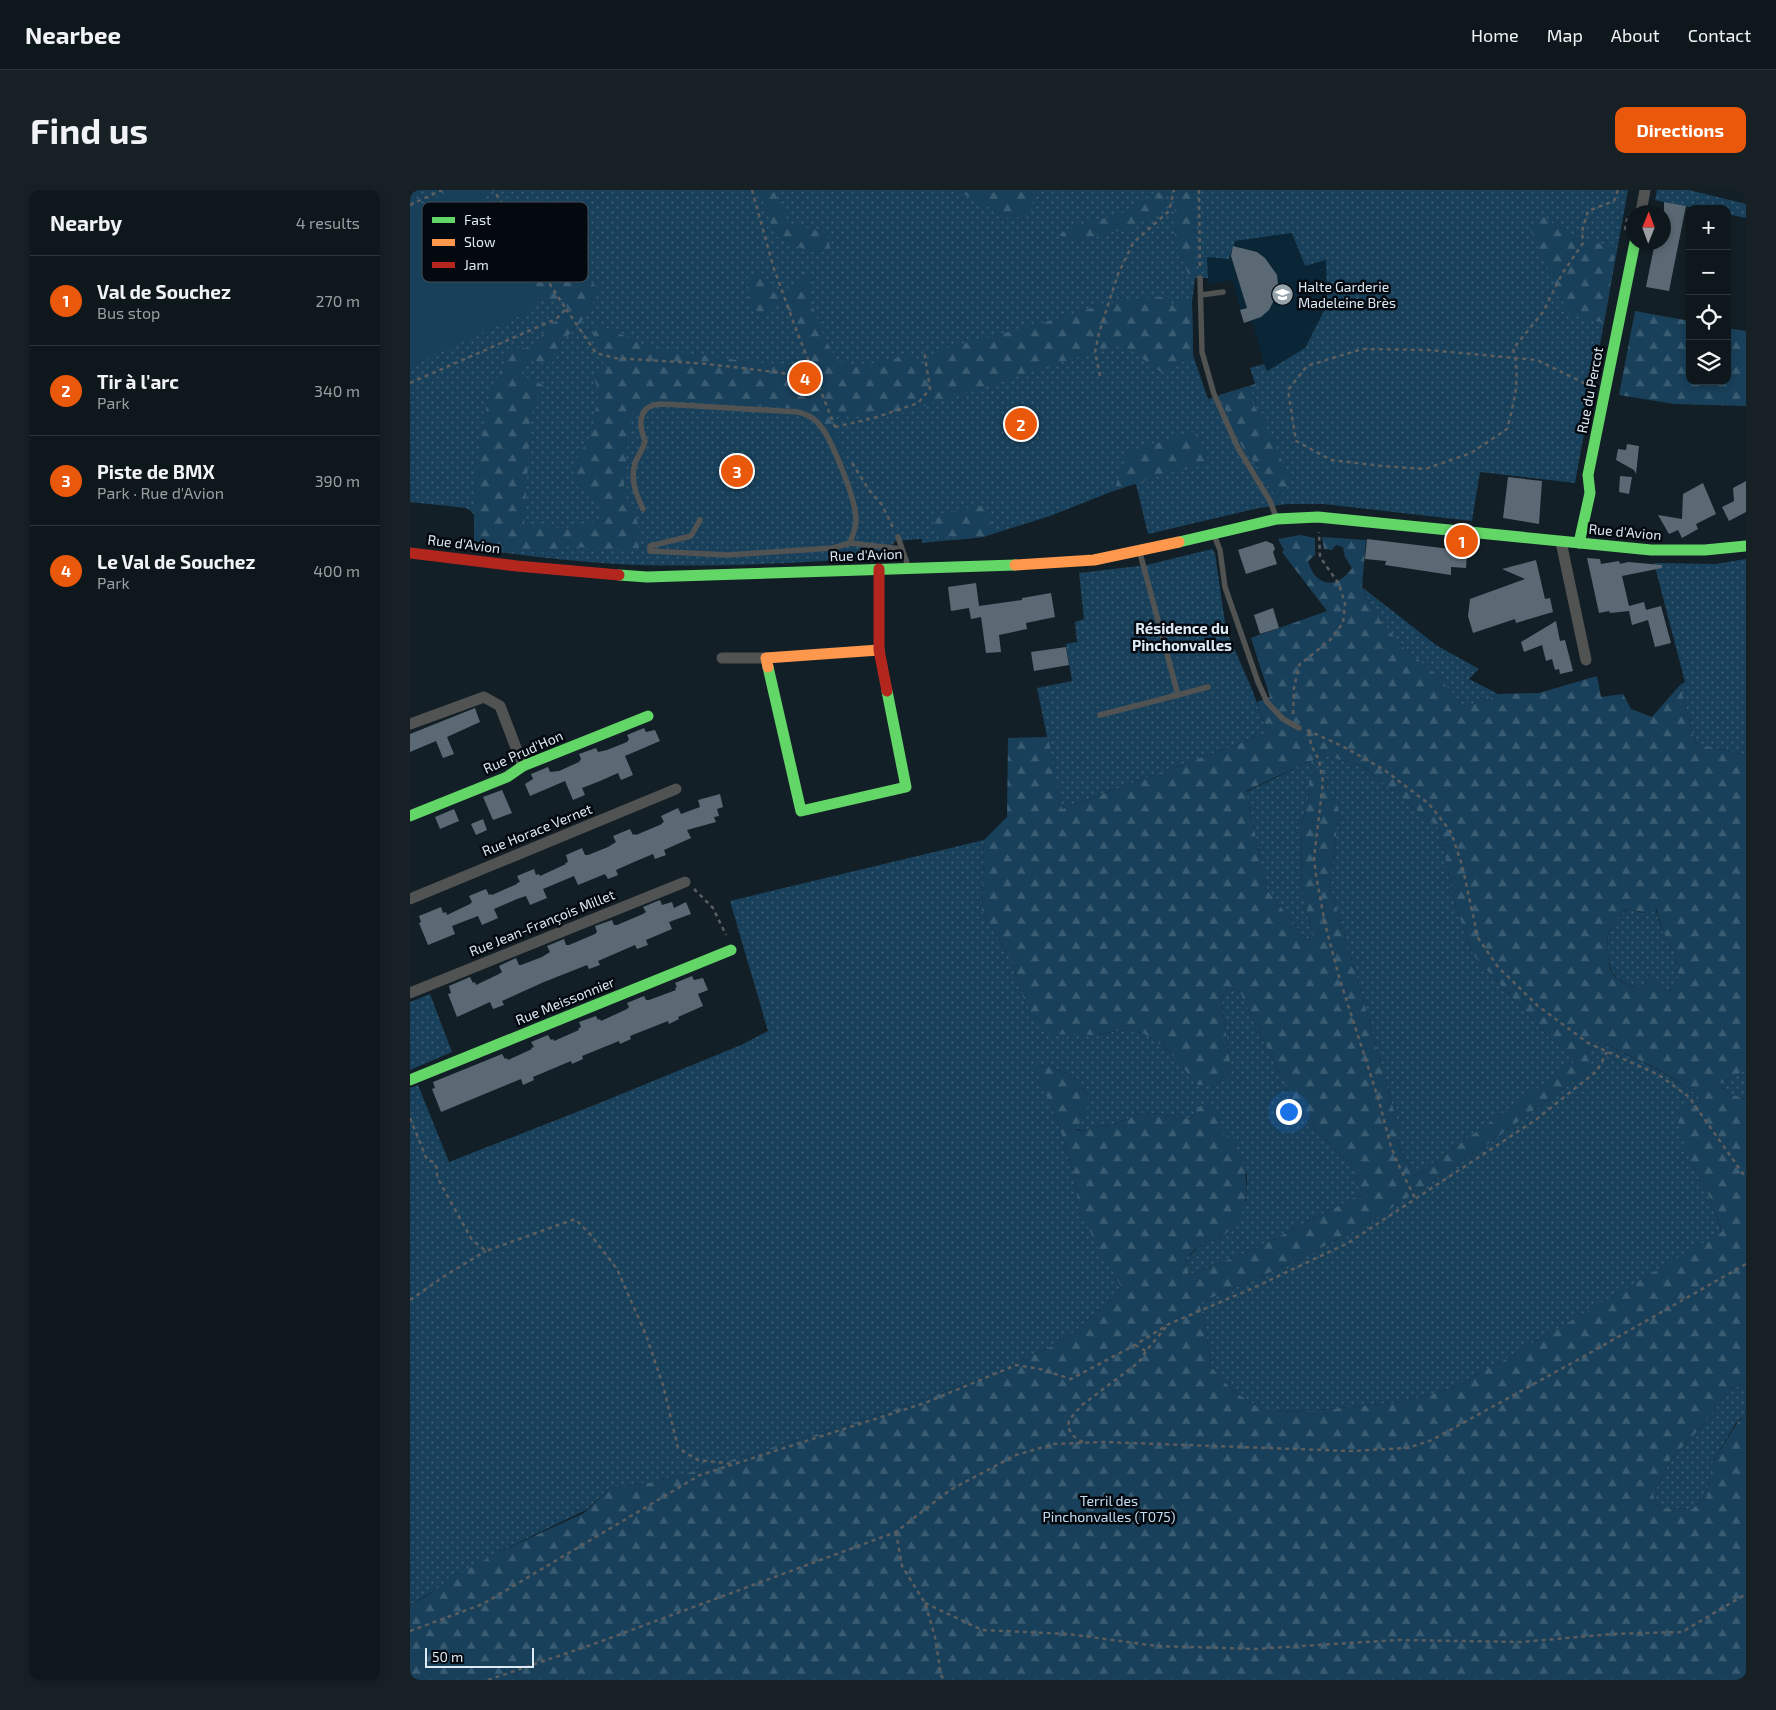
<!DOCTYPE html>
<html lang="en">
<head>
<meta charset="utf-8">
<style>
  :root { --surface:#0e171c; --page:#172025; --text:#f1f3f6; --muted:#9b9fa3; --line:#2e363b; --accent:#ea580c }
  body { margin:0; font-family:"Exo 2",sans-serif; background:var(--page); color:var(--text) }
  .controls { position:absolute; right:15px; top:15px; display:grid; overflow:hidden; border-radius:10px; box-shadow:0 2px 8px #0003 }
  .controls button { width:45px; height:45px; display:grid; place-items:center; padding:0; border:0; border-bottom:1px solid var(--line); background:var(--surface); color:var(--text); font:25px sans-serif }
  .compass { position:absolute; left:1216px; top:15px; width:45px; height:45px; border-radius:50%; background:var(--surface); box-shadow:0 2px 8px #0003; rotate:1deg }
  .scale { position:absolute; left:15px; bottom:12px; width:109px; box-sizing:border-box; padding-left:5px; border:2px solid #ddeaf4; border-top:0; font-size:14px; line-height:18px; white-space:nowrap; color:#ddeaf4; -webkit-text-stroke:4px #03090f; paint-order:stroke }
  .you { position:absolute; left:878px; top:921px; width:18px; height:18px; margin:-12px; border:4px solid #fff; border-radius:50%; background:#1a73e8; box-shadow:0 0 0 8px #1a73e833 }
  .badge { display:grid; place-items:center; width:32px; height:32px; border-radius:50%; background:var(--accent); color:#fff; font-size:16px; font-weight:700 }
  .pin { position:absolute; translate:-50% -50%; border:2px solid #fff; box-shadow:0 1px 5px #0006 }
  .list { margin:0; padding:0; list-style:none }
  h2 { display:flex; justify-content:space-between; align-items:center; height:65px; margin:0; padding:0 20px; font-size:21px }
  h2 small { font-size:16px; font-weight:400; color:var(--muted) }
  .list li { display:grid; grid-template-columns:32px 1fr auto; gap:15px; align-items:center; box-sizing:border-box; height:90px; padding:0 20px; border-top:1px solid var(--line) }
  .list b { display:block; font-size:19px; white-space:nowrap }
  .list p { margin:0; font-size:16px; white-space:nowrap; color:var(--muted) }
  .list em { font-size:16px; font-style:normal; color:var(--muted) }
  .icon { flex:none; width:28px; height:28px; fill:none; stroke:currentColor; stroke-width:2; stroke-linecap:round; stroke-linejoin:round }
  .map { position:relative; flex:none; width:1336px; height:1490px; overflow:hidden; border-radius:10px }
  header { display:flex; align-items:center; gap:30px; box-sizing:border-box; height:70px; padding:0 25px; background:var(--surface); border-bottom:1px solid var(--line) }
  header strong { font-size:24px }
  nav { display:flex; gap:28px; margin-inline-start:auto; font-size:18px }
  .intro { display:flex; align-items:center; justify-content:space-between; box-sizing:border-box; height:120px; padding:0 30px }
  h1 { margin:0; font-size:35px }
  .button { padding:12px 22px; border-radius:10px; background:var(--accent); color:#fff; font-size:18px; font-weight:700 }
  main { display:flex; gap:30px; padding:0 30px }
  aside { flex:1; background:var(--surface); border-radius:10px; box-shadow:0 2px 8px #0003 }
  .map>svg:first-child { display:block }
  .built { fill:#0a2536 }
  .green { fill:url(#green-dots); fill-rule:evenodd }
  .forest { fill:url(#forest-firs); fill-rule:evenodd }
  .pitch { fill:#19405a }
  .building { fill:#5a6973 }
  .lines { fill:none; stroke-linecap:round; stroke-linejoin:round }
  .path { stroke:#5b5d5f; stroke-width:2.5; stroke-dasharray:4 4; stroke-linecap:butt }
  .lane { stroke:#515252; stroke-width:5.5 }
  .street { stroke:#515252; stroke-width:11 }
  .fast { stroke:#63d668; stroke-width:11 }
  .slow { stroke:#ff974d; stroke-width:11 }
  .jam { stroke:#b3261e; stroke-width:11 }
  .labels { text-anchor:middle; stroke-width:5; stroke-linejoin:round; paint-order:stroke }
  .poi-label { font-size:14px; fill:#ddeaf4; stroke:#03090f; text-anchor:start }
  .street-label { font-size:14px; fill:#ddeaf4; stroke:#03090f }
  .park-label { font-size:14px; fill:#c4dff4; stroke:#03090f }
  .neighbourhood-label { font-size:15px; font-weight:bold; fill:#ddeaf4; stroke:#03090f }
  .key { fill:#03090f; stroke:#444c54; stroke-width:1 }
  .key-label { font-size:14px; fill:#ddeaf4 }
</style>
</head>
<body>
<header>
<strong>Nearbee</strong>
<nav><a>Home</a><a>Map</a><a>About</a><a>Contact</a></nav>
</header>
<div class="intro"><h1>Find us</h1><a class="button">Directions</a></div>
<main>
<aside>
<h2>Nearby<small>4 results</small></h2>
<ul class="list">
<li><span class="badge">1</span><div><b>Val de Souchez</b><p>Bus stop</p></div><em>270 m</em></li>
<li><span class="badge">2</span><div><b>Tir à l'arc</b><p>Park</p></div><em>340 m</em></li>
<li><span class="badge">3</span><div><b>Piste de BMX</b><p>Park · Rue d'Avion</p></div><em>390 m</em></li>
<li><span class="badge">4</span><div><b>Le Val de Souchez</b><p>Park</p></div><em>400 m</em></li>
</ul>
</aside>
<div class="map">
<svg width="1336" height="1490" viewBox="0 0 1336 1490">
  <defs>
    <pattern id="green-dots" width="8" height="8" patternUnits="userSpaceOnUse" patternTransform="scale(1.25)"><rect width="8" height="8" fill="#19405a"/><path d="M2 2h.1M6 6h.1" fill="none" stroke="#3a5c72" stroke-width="1.8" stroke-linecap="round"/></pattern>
    <pattern id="forest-firs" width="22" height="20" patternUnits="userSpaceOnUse" patternTransform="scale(1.25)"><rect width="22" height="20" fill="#19405a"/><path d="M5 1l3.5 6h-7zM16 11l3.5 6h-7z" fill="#3a5c72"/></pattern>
  </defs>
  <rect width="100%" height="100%" fill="#131f26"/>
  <!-- built -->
  <path class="built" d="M883,43L895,76L916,70L917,115L895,158L856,181L842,132L834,133L822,90L802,94L798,92L797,67L819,69L824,51Z"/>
  <!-- green -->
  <g class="green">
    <path d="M0,0H1218L1165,293L1070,282L1062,331L914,314H877L849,318L738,344L726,294L716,296L640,326L573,347L512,353V349L485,351L475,367C393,373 310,377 228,375C174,373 119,366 65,359L64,357V325L62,322L56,318L0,312ZM882,43L895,76L916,70L917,115L895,158L857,181L854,174L840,178L845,194L798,209L783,165L782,112L785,88H798L797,67L819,69L825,51Z"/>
    <path d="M1247,0H1279L1336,14V28L1317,24V19H1289L1245,10Z"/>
    <path d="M802,359L805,363L816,440L841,497L858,543L652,619L627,498L662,491L656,454L667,452L665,432L674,429L669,383L737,375Z"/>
    <path d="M1336,369V566L1285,553L1270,495L1275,492L1244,373L1306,374Z"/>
    <path d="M952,397L1026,455L1069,479L1059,489L1088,504L1076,511L1053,516L1027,485L994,458L965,424Z"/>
    <path d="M918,566L955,578L1029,638L1045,715L1064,766L1136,844L1166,871L1005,986L986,950L990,943L947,787L920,696L929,621L917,603L916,589L899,592L898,614L891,634L892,700L903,747L897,750L857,700L836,602L898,572Z"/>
    <path d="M574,650L572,721L601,769L615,812L688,845L711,840L733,843L757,859L788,894L818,888L820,871L811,808L818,799L829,800L885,915L924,960L942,975L948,994L953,1003L843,1060L779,1085L776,1067L782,1064L792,1053L811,1047L836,1011L837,986L815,947L786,919L781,929L735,922L702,935L684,936L675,941L666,939L678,905L668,889L641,876L626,877L648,933L664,984L669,1018L711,1096L708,1105L653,1151L585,1183L509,1211L437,1235L281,1282L244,1292L200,1298L176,1320L87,1363L0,1415V898L8,895L39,972L187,914L331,855L358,841L320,711Z"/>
    <path d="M1245,718L1254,744L1266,765L1268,788L1260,801L1249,797L1239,785L1233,799C1221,796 1211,793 1203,783C1198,778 1196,748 1199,742C1203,732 1209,723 1219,719L1233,723Z"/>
    <path d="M20,804L42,862L0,880V812Z"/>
    <path d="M1190,852C1225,868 1262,884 1292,909L1289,914L1275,915L1280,970L1300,1008L1312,1043L1094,1170L1040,1199L992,1212L899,1221L856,1222L823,1201L801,1177L795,1133L789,1113L884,1072L962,1031L1071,959L1179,880V860Z"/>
    <path d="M1336,880V909L1323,905L1307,895Z"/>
    <path d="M1336,1193V1225L1326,1233L1302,1274L1296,1308L1282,1319L1249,1318L1243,1305L1260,1270L1293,1235L1321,1199Z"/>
  </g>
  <!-- forest -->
  <g class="forest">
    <path d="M349,0H364L368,12L380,33L417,43L421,62H400L365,46Z"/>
    <path d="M546,0H619L624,3L621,25L600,29Z"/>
    <path d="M752,0H756L752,20L720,38L688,46L663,51L649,45L665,36L710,24Z"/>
    <path d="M769,0H785V86L780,87L769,64L763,32Z"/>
    <path d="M101,6L117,17L146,65L175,90L190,98L180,120L164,141L153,149L141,175L119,169L111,185L133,195L121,226L114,335L155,338L189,331L190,314L168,297L162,277L181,245L189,202L184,188L198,177L193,173L183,144L189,134L238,157L333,171L395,177L402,176L383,125L371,112L355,126L340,117L338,87L353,83L362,96L380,106L387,89L400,78V110L414,147L427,170L445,177L499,166L509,175L521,174L528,160L625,135L699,113L738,107H758L765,119L772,110L782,112L783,165L777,170L751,182L722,161L707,155L485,225C462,223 442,222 420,229L434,262L429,265C418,242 415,231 391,219L247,210L235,212L220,226L214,296L216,306L228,333L229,358L191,359L155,356L144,363L64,357L67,272L78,209L101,157L124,159L138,135L148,130L159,120L154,112H144L121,107L81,19Z"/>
    <path d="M1134,27L1159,44L1206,59L1194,133L1158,123L1120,39Z"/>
    <path d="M1225,121L1280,131V191H1317V138L1336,141V216L1264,214L1209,205Z"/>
    <path d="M846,194L840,208L864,251L871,269L882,291L867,309L849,278L832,257L809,205Z"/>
    <path d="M786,241L800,274L754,284L704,301L717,263Z"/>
    <path d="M575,315L585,343L573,347L545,350L524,343L523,325Z"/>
    <path d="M890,345L905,348V365L898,371C905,397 927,400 942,378L935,367L933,357L926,355L922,360L914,359L912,347L956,350L952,397L965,424L994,458L1027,485L1053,516L1076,511L1088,504L1129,503L1187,486L1191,507L1213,504L1221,519L1242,527L1270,495L1285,553L1336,566V880L1307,895L1323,905L1336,909V1193L1321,1199L1293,1235L1260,1270L1243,1305L1249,1318L1282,1319L1296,1308L1302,1274L1327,1233L1336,1225V1490H0V1415L18,1405L39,1390L87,1363L174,1323L200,1298L244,1292L281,1282L437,1235L509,1211L585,1183L653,1151L708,1105L711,1096L686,1054L669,1018L664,984L648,933L625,877L641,876L668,889L678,905L679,915L666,940L675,941L684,936L702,935L735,922L781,929L786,919L795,913L806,919L815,947L827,950C837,984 847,1023 812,1046C806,1050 796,1050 790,1055C785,1059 782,1064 776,1067L779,1085L843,1060L953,1003L948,994L942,975L924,960L885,915L829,800L818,799L811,808L820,871L818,889L805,894L788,895L757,859L733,843L711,840L688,845L635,844L615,812L601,769L572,721L574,650L597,627L598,548L638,547L652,619L858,543L847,512L860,507L841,448L917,421L872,362L874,360L868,349ZM918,566L955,578L1029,638L1045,715L1064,766L1136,844L1165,871L1005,986L986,950L990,943L947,787L920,696L929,621L923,604L917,603L915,580H903L899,591L898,614L891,634L892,700L903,747L897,750L857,700L836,601L898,572ZM1246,718L1254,744L1266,765L1268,788L1260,801L1249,797L1239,785L1233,799C1220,796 1211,793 1202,783C1198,778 1196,748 1199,742C1203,732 1209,723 1218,719L1241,724ZM1190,852C1225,868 1262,883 1292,909L1289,914L1275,915L1265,920L1280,970L1300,1008L1312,1042L1094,1170L1040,1199L992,1212L899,1221L856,1222L823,1201L801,1177L795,1133L789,1113L884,1072L962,1031L1071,959L1179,880V860Z"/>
  </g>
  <!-- pitch -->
  <path class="pitch" d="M44,0H72L126,118L0,176V20Z"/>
  <!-- building -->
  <g class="building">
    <path d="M1254,12L1276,16L1259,101L1236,97L1245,52H1254Z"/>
    <path d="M823,56L847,62L855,68L867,85L868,94L867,104L859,120L851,127L834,133L830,120L837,118L821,66Z"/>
    <path d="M1217,254L1229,256L1226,284L1224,280L1206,270L1208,259L1216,260Z"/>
    <path d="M1210,286L1222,287L1219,304L1209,302Z"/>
    <path d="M1098,287L1132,291L1129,334L1093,328Z"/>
    <path d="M1336,291V322L1319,331L1312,317L1324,311L1323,298Z"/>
    <path d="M1293,293L1306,324L1286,334L1288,339L1272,348L1268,340L1259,344L1248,325L1272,329L1273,304Z"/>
    <path d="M957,349L1057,361L1056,378L1041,377V385L975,375L976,371L955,369Z"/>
    <path d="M856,351L863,354L865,359L863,362L867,374L836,384L828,360Z"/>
    <path d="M1177,368L1190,369L1191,374L1209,371L1210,374L1218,372L1252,375V378L1212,386L1219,416L1234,412L1236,420L1251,416L1261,453L1245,457L1238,430L1222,435L1219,421L1200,423L1199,421L1189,423Z"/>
    <path d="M1126,370L1135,409L1140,408L1143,422L1106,433L1105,429L1063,443L1058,426L1060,409L1115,389L1092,379Z"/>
    <path d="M566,393L569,416L612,410V408L641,403L645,427L616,433L617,439L589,445L591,462L576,463L571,427L561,429L559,418L541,421L538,397Z"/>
    <path d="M863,418L869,438L850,444L844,425Z"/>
    <path d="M1146,431L1150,451L1155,450L1163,481L1150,484L1149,479L1145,480L1142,469L1136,471L1132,455L1114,462L1111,452Z"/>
    <path d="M656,457L659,475L624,481L621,462Z"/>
    <path d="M65,518L70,532L37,547L44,564L33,568L26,551L0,562V544Z"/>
    <path d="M234,538L236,542L245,540L250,551L215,566L223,585L211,590L208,583L190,591L172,598L175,605L163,610L155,591L120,606L115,594L123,589L121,584L138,577L140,582L149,581L169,572L171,569L169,564L186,558L188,562L197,560L217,552L219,549L217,545Z"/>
    <path d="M92,600L102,623L83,630L73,607Z"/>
    <path d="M310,604L313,617L307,619L309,626L304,627L306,632L277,640L281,648L254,660L256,665L245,669L243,664L224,672L206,680L208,685L198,689L195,684L168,695L164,686L133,699L137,708L120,715L116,706L107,709L84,719L88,728L72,735L68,726L42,736L45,744L18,755L9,733L11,732L9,726L31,717L33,723L36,722L37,725L60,714L62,712L59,706L76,699L79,705L81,704L82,705L107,694V693L110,692L107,686L124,679L126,685L129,684L130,686L156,674L155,673L158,672L156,665L172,658L175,665H178L198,657L206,652L203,646L220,639L223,645L225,644L226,645L252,634V633L254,632L251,626L268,618L271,624L290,617L288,610Z"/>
    <path d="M44,619L49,631L30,639L25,627Z"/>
    <path d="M73,629L77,640L66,645L61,634Z"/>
    <path d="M250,710L252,715L262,712L264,718L276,712L281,724L259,732L262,739L236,750L238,755L227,759L225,755L188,771L190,775L179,779L177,775L134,792L92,811L94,815L83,819L80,812L47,827L38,804L41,803L39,796L60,787L63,793L65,792L66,795L89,784L92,782L89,776L106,768L109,775H111L132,767L140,762L137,756L154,749L156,755H159L185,744L187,742L185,736L202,730L204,735H207L233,724L236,722L233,717Z"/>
    <path d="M282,786L284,790L293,788L298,800L288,804L293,816L268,827L269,829L259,834L258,831L220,846L221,849L210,854L209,851L172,866L173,869L162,874L161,871L123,887L124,890L113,895L111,889L31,922L22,899L25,898L23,892L92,864L95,869L97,868L98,870L122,859L121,858L124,857L121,852L138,845L141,850L143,849L144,851L169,840L168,839L171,837L169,832L186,826L188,830L190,829L191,831L217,819L219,817L217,813L234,806L236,810H239L266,800L265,798L267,797L265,793Z"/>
  </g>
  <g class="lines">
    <!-- path -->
    <g class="path">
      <path d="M342,0L363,76L387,142L426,239"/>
      <path d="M789,0L790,78"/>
      <path d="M0,15L32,0"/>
      <path d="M1215,40L1218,24"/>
      <path d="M156,119L186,163L205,168L298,174L373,183L407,191"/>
      <path d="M690,186L685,162L689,143L708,84L723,53L759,21L764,0"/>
      <path d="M0,193L146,129L156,119L136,88L84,0"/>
      <path d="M1182,197L1127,170L1019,160L952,159L897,176L878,200L886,251L921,270L972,276L1015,279L1061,263L1097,239C1104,213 1111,186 1103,159L1133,122L1152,84L1173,53L1172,41L1178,21L1204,11L1208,0"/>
      <path d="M425,237L464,228L508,213L520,199L514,160"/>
      <path d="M442,273L459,300L472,315L484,340"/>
      <path d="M883,524L884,498L889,475L920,450L933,433L935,414L929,394L910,367L909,342"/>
      <path d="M897,540L932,556L973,579L1019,614L1041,642L1052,675L1068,748L1088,777L1128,816L1178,853L1249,885L1279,907L1336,988"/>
      <path d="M899,542L901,555L909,570L913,592L904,668L906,685L915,734L929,787L969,911L981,957L990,978L1006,1010"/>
      <path d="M284,699L303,718L316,745"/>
      <path d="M0,928L17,970L24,972L27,979V987L62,1050L76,1061L165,1029L180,1044L207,1079L236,1145L253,1195L268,1258L288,1270L324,1274"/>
      <path d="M0,1110L39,1083L76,1061"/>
      <path d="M725,1155L736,1161"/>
      <path d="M673,1252C663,1247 657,1242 659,1230L672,1215L729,1172L736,1161L756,1137"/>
      <path d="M486,1342L492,1376L515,1413L525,1447L531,1485L534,1490"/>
      <path d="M515,1413L572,1440L658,1444L747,1456L846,1459L989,1450L1111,1452L1202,1444L1272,1442L1336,1404"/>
      <path d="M0,1441L73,1414L290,1285L515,1213L606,1175L630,1179L661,1189L725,1155L759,1134L841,1099L938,1053L1124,931L1187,881L1197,862"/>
      <path d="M78,1490L181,1455L486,1342L540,1300L606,1265L644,1254L694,1252L940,1261L998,1258L1022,1250L1171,1168L1336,1074"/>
    </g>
    <!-- lane -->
    <g class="lane">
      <path d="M790,88L792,162L804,204L828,258L860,311L866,327"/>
      <path d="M791,105L813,102"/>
      <path d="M233,319C226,304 220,290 225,273C228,266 233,259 235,251C228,233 228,214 253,214L388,222C396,224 403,227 408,233C422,248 446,310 446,330C446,338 442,346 440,353"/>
      <path d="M290,330L281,346L240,356V361L318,365L423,358L440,353L491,359"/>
      <path d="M804,345L810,360L815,397L848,492L857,512L873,529L889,538"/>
      <path d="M488,347L498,376"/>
      <path d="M768,505L798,497"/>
      <path d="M690,525L768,505L730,363"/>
    </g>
    <!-- street -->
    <g class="street">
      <path d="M1231,22L1235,0"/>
      <path d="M1151,352L1176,470"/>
      <path d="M312,468H356"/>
      <path d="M0,534L74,507L90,516L113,576"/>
      <path d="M0,709L266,599"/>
      <path d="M0,803L275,692"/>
    </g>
    <!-- fast -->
    <g class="fast">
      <path d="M769,352L867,329L908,327L1241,360H1295L1336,356"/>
      <path d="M1169,353L1180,303L1178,285L1225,52"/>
      <path d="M209,385L237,387L605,375"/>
      <path d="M358,477L391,621L496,597L477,501"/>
      <path d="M0,626L97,587L113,576L238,526"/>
      <path d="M0,890L321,760"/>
    </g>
    <!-- slow -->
    <g class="slow">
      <path d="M605,375L684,370L769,352"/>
      <path d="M358,477L356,468L469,460"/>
    </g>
    <!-- jam -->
    <g class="jam">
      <path d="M0,363L107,376L209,385"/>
      <path d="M469,379V460L477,501"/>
    </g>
  </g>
  <!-- icons -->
  <defs>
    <symbol id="school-disc" viewBox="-11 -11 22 22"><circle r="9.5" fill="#96a3ac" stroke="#03090f"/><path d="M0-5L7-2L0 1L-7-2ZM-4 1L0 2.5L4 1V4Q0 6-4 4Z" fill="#fff"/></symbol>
  </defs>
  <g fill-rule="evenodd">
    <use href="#school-disc" x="860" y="92" width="25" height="25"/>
  </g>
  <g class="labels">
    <!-- poi labels -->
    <g class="poi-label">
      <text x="888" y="102">Halte Garderie<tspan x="888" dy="16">Madeleine Brès</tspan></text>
    </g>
    <!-- street labels -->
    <g class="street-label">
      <text transform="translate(1180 200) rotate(-79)" y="5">Rue du Percot</text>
      <text transform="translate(1215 342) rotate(5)" y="5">Rue d'Avion</text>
      <text transform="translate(54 354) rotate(7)" y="5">Rue d'Avion</text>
      <text transform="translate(456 365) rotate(-2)" y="5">Rue d'Avion</text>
      <text transform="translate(113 562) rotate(-24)" y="5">Rue Prud'Hon</text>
      <text transform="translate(127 640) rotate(-22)" y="5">Rue Horace Vernet</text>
      <text transform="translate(132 733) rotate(-22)" y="5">Rue Jean-François Millet</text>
      <text transform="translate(155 811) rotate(-22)" y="5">Rue Meissonnier</text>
    </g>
    <!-- park labels -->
    <g class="park-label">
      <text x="699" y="1316">Terril des<tspan x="699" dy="16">Pinchonvalles (T075)</tspan></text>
    </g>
    <!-- neighbourhood labels -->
    <g class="neighbourhood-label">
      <text x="772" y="444">Résidence du<tspan x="772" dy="17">Pinchonvalles</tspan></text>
    </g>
  </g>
  <!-- legend -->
  <rect x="12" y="12" width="166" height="80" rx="8" class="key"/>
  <rect x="22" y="27" width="23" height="6" fill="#63d668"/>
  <rect x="22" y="49" width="23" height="7" fill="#ff974d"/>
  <rect x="22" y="72" width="23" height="6" fill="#b3261e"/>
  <g class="key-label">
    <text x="54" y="35">Fast</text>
    <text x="54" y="57">Slow</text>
    <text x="54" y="80">Jam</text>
  </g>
</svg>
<div class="controls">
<button>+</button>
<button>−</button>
<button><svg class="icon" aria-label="locate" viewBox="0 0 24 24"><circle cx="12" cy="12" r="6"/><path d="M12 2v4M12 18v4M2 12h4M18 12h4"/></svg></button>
<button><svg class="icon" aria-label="layers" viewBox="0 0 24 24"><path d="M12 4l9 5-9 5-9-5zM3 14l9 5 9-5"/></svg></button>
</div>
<svg class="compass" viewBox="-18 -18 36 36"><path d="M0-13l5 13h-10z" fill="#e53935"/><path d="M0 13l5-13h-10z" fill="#9b9fa3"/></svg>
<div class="scale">50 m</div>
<div class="you"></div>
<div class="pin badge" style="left:1052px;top:351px">1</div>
<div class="pin badge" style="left:611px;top:234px">2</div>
<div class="pin badge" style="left:327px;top:281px">3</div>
<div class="pin badge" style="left:395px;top:188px">4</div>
</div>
</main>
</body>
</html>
